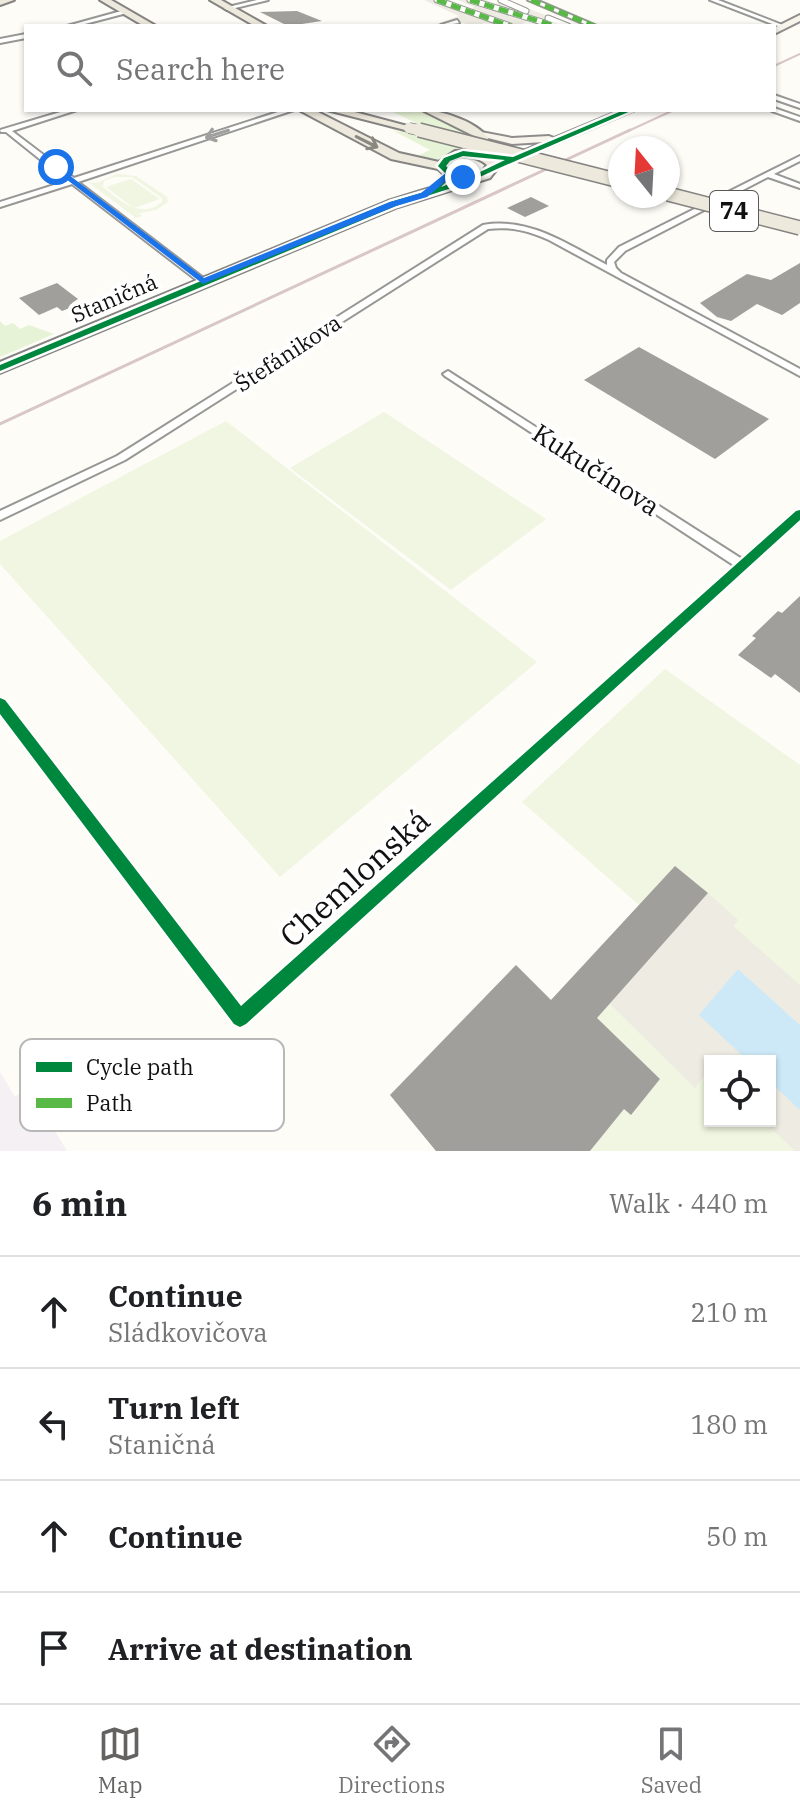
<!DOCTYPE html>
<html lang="en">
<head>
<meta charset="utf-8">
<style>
  :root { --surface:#fff; --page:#f6f6f6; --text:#202124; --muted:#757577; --line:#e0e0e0; --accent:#646362 }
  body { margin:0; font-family:"IBM Plex Serif",serif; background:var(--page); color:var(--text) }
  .controls { position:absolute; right:24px; bottom:24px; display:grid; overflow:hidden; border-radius:0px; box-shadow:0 2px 6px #0004 }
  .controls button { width:72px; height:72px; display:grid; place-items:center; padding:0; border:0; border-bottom:2px solid var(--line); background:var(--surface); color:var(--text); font:40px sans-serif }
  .compass { position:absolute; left:608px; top:136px; width:72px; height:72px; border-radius:50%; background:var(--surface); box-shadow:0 2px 6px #0004; rotate:342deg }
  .stop { position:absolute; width:24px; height:24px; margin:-18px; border:6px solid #1a73e8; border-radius:50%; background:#fff }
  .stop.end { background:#1a73e8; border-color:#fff; box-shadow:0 2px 8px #0008 }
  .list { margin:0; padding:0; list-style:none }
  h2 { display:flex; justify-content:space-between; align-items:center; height:104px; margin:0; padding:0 32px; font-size:34px }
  h2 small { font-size:26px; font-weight:400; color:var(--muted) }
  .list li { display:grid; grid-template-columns:52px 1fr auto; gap:24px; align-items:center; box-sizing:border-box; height:112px; padding:0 32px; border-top:2px solid var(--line) }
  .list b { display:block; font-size:30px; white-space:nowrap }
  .list p { margin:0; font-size:26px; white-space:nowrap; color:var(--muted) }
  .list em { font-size:26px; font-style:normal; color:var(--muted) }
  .icon { flex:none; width:44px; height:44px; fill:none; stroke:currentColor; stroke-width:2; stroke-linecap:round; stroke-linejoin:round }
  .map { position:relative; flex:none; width:800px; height:1151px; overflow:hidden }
  .search { position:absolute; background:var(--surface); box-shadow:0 2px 6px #0004; left:24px; right:24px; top:24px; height:88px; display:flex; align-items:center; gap:20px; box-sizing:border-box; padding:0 28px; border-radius:0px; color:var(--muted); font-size:30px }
  .sheet { height:552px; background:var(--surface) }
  nav { display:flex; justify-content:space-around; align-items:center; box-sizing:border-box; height:112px; border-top:2px solid var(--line); background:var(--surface); font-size:22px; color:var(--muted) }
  nav a { display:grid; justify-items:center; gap:4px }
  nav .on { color:var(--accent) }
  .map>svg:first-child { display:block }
  .industrial { fill:#f5f0f3 }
  .green { fill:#e7f3d7 }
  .pitch { fill:#f0f6e1; fill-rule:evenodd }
  .plaza { fill:#edebe2 }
  .water { fill:#cde8f7 }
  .building { fill:#a19f9c }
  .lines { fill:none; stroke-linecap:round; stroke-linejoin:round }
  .pedestrian-casing { stroke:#979795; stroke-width:7 }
  .minor-casing { stroke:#979795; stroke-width:4 }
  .secondary-casing { stroke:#8e8d8b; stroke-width:4 }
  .primary-casing { stroke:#858482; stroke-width:4 }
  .pedestrian { stroke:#fffffe; stroke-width:5 }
  .minor { fill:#fffffe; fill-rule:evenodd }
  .secondary { fill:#f6f4eb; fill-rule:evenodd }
  .primary { fill:#ede9dc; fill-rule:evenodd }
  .rail-far1 { stroke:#d9c6c7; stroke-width:2 }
  .rail { stroke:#d9c6c7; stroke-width:3 }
  .primary-bridge-far1-casing { stroke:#858482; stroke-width:12; stroke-linecap:butt }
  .primary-bridge-casing { stroke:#858482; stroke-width:16; stroke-linecap:butt }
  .primary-bridge-far1 { stroke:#ede9dc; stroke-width:10 }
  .primary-bridge { stroke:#ede9dc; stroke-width:13 }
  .quiet { stroke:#58b947; stroke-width:5; stroke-dasharray:10 5; stroke-linecap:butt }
  .cycleway-casing { stroke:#fff; stroke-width:5 }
  .cycleway { fill:#00873e; fill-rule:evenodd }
  .oneway { stroke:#a0a09f }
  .oneway2 { stroke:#8a8881 }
  .route { fill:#1a73e8 }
  .labels { text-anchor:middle; stroke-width:8; stroke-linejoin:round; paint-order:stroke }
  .far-street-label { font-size:22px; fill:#111; stroke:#fff }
  .shield { fill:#fff; stroke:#585858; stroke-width:2 }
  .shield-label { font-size:24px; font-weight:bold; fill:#111 }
  .street-label { font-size:26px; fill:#111; stroke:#fff }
  .near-street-label { font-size:32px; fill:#111; stroke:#fff }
  .key { fill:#fff; stroke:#b8b8b8; stroke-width:2 }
  .key-label { font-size:22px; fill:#111 }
</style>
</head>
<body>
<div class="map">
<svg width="800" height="1151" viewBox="0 0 800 1151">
  <rect width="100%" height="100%" fill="#fdfcf7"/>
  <!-- industrial -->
  <path class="industrial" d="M0,1072L15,1097L28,1087L67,1151H0Z"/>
  <!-- green -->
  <g class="green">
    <path d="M389,110H423L475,134L478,136L475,152L452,154L439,163L411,159L430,150L392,130L400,132L418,124Z"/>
    <path d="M0,321L5,326L13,323L20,329L29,325L54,334L0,357Z"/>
  </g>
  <!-- pitch -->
  <g class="pitch">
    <path d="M117,174L136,176L167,197L168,202L156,210L139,213L142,216L136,218L88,182L97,183ZM114,177H132L162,198V202C140,220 121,201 103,187L104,181Z"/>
    <path d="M131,179L160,199L134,208L106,187Z"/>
    <path d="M384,412L546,519L451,590L290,468Z"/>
    <path d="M226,421L537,662L280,877L0,564V541Z"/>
    <path d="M665,669L800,765V1151H436L390,1095L516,965L551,1000L639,905L522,802ZM710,1061H770V1121H710Z"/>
  </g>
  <!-- plaza -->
  <g class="plaza">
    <path d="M424,0H450L470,10L474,7L458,0H486L495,4L501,2L496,0H506L574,26H550L530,20L517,26L484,23L476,26L454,21L439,25L436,24L459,16Z"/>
    <path d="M708,893L738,920L733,926L800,985V1025L738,969L700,1015L748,1061H710V1068L695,1088L610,1004Z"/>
    <path d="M770,1082L800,1110V1151H795L764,1121H770Z"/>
  </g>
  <!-- water -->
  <path class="water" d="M738,969L800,1025V1110L770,1082V1061H748L699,1015Z"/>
  <!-- building -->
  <g class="building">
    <path d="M297,11L322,21L288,26L260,12Z"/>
    <path d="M531,197L549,206L525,217L507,208Z"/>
    <path d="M800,263V303L782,315L757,304L731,321L717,317L700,303L747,274L771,280Z"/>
    <path d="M57,283L78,299L72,303L75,306L62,311L57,307L39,315L19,298Z"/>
    <path d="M639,347L769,419L715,459L584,380Z"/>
    <path d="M800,596V693L775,674L771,678L738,655L756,638L752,636L778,611L782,613Z"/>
    <path d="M675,866L708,893L597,1018L660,1079L631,1115L624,1109L590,1151H436L390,1095L516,965L551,1000Z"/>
  </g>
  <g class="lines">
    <defs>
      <g id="pedestrian">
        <path d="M437,0L510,26"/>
        <path d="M470,0L555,26"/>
        <path d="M501,0L526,11"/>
        <path d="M548,18L568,26"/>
      </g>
      <g id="minor">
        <path d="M257,0H268L227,10L224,8Z"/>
        <path d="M528,0H536L597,26H589Z"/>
        <path d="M710,0H718L785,26L780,27Z"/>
        <path d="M125,10L127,13L77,26H67Z"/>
        <path d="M457,20L459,23L440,26L441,25Z"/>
        <path d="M26,34V38L0,43V39Z"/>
        <path d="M774,95L800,104V108L774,99Z"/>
        <path d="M774,108L800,117V121L772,111L771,110H774Z"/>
        <path d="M67,110H77L12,131L74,178L284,110H294L78,182L206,280L207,282L203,285L72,184L0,207V202L67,181L6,132H1L0,130Z"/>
        <path d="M800,156V161L774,174L800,184V188L768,177L625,251L614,262L616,268L621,273L800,369V376L549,240C529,231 511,226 488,229L125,460L0,520V511L117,456L483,225C530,217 567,244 607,265V260L619,247Z"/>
        <path d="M448,371L742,559L796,511L800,510V520L246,1024L240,1027L234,1024L0,714V698L5,700L241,1006L735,566L445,376L443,374Z"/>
      </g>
      <g id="secondary">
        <path d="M800,15V21L774,34V28Z"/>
        <path d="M621,110H635L494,170L490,169V165L544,142L512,144L476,135L481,132L512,138L549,136L554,138Z"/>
      </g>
      <g id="primary">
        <path d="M0,0H14L0,5Z"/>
        <path d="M100,0H111L156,26H144Z"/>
        <path d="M210,0H221L267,26H255Z"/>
        <path d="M299,110H314L399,153L439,162L455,151L475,150L478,142L476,137L422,110C442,110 482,123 490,142L486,153L500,165L490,178L398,207L0,373V362L388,201L482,172L487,165C475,155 460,154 449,165L457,174L455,177H447L438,169L391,159Z"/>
        <path d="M327,110H347L415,128L409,131Z"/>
      </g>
    </defs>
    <!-- pedestrian casing -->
    <use href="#pedestrian" class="pedestrian-casing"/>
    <!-- minor casing -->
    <use href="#minor" class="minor-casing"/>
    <!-- secondary casing -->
    <use href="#secondary" class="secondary-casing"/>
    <!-- primary casing -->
    <use href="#primary" class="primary-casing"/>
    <!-- pedestrian -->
    <use href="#pedestrian" class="pedestrian"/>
    <!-- minor -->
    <use href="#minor" class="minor"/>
    <!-- secondary -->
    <use href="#secondary" class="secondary"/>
    <!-- primary -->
    <use href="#primary" class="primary"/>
    <!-- rail-far1 -->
    <g class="rail-far1">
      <path d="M774,66L800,54"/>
      <path d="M626,132L674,110"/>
    </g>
    <!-- rail -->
    <path class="rail" d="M0,424L630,130"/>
    <defs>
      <path id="primary-bridge-far1" d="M409,128L427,132"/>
      <g id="primary-bridge">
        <path d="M419,130L620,181"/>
        <path d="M668,194L800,228"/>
      </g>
    </defs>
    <!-- primary-bridge-far1 casing -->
    <use href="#primary-bridge-far1" class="primary-bridge-far1-casing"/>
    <!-- primary-bridge casing -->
    <use href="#primary-bridge" class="primary-bridge-casing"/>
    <!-- primary-bridge-far1 -->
    <use href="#primary-bridge-far1" class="primary-bridge-far1"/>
    <!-- primary-bridge -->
    <use href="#primary-bridge" class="primary-bridge"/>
    <!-- quiet -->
    <g class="quiet">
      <path d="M437,0L510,26"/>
      <path d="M470,0L555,26"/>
      <path d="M531,0L594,26"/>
    </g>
    <defs>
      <g id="cycleway">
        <path d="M624,110H633L497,169L467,183L396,206L0,371V365L390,202L431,190V187L446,174L438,166L444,158L463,151L513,157ZM463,156L505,160L476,174L441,187L454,174L446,166L450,161Z"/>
        <path d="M800,510V520L246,1024L240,1027L234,1024L0,714V698L5,700L241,1006L796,511Z"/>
      </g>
    </defs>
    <!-- cycleway casing -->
    <use href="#cycleway" class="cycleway-casing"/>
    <!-- cycleway -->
    <use href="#cycleway" class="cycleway"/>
  </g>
  <!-- one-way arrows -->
  <defs><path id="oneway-shaft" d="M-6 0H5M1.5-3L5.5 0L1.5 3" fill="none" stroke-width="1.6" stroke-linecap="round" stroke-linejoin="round" transform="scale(2)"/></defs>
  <use class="oneway" href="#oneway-shaft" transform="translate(217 134) rotate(162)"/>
  <use class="oneway2" href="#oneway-shaft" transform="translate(367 142) rotate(27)"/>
  <!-- route -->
  <path class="route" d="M56,165L204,278L390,202L421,193L447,172L467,177L463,180L451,177L427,197L396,206L203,284L53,169Z"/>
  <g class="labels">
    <!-- far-street labels -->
    <g class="far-street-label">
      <text transform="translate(114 298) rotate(-23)" y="8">Staničná</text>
      <text transform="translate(288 353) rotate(-33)" y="8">Štefánikova</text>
    </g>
    <!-- shield labels -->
    <rect class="shield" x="710" y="191" width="48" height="40" rx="6"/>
    <g class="shield-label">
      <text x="734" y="219">74</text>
    </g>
    <!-- street labels -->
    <g class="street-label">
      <text transform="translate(596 470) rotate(33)" y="9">Kukučínova</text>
    </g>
    <!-- near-street labels -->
    <g class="near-street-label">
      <text transform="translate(355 878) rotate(-42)" y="11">Chemlonská</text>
    </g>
  </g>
  <!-- legend -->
  <rect x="20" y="1039" width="264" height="92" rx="12" class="key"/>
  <rect x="36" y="1062" width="36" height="10" fill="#00873e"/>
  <rect x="36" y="1098" width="36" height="10" fill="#58b947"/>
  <g class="key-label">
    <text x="86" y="1075">Cycle path</text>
    <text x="86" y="1111">Path</text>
  </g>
</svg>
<div class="controls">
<button><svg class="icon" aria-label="locate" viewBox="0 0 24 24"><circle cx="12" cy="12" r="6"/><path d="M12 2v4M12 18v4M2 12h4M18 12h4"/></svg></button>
</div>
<svg class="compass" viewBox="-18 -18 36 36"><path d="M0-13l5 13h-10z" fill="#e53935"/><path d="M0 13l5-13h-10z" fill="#757577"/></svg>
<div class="stop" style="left:56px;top:167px"></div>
<div class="stop end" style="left:463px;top:177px"></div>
<div class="search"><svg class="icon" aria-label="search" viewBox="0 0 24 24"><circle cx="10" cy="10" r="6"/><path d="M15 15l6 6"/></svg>Search here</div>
</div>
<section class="sheet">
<h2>6 min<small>Walk · 440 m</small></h2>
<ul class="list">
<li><svg class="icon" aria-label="ahead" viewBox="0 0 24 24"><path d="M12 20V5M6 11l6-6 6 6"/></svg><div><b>Continue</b><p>Sládkovičova</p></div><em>210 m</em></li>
<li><svg class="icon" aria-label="left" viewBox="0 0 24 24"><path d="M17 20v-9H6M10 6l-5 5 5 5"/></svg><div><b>Turn left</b><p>Staničná</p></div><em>180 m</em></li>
<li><svg class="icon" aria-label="ahead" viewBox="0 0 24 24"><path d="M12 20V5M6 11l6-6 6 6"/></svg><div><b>Continue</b></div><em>50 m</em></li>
<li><svg class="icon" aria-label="arrive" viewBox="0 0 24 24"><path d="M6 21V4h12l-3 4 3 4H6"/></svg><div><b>Arrive at destination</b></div></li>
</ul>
</section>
<nav>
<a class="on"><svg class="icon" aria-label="map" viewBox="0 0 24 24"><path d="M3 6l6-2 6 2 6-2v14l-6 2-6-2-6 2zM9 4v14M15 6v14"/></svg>Map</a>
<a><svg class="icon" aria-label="directions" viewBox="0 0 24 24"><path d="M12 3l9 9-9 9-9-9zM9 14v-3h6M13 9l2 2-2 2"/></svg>Directions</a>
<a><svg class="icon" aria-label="saved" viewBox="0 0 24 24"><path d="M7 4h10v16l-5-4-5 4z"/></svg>Saved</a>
</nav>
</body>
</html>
